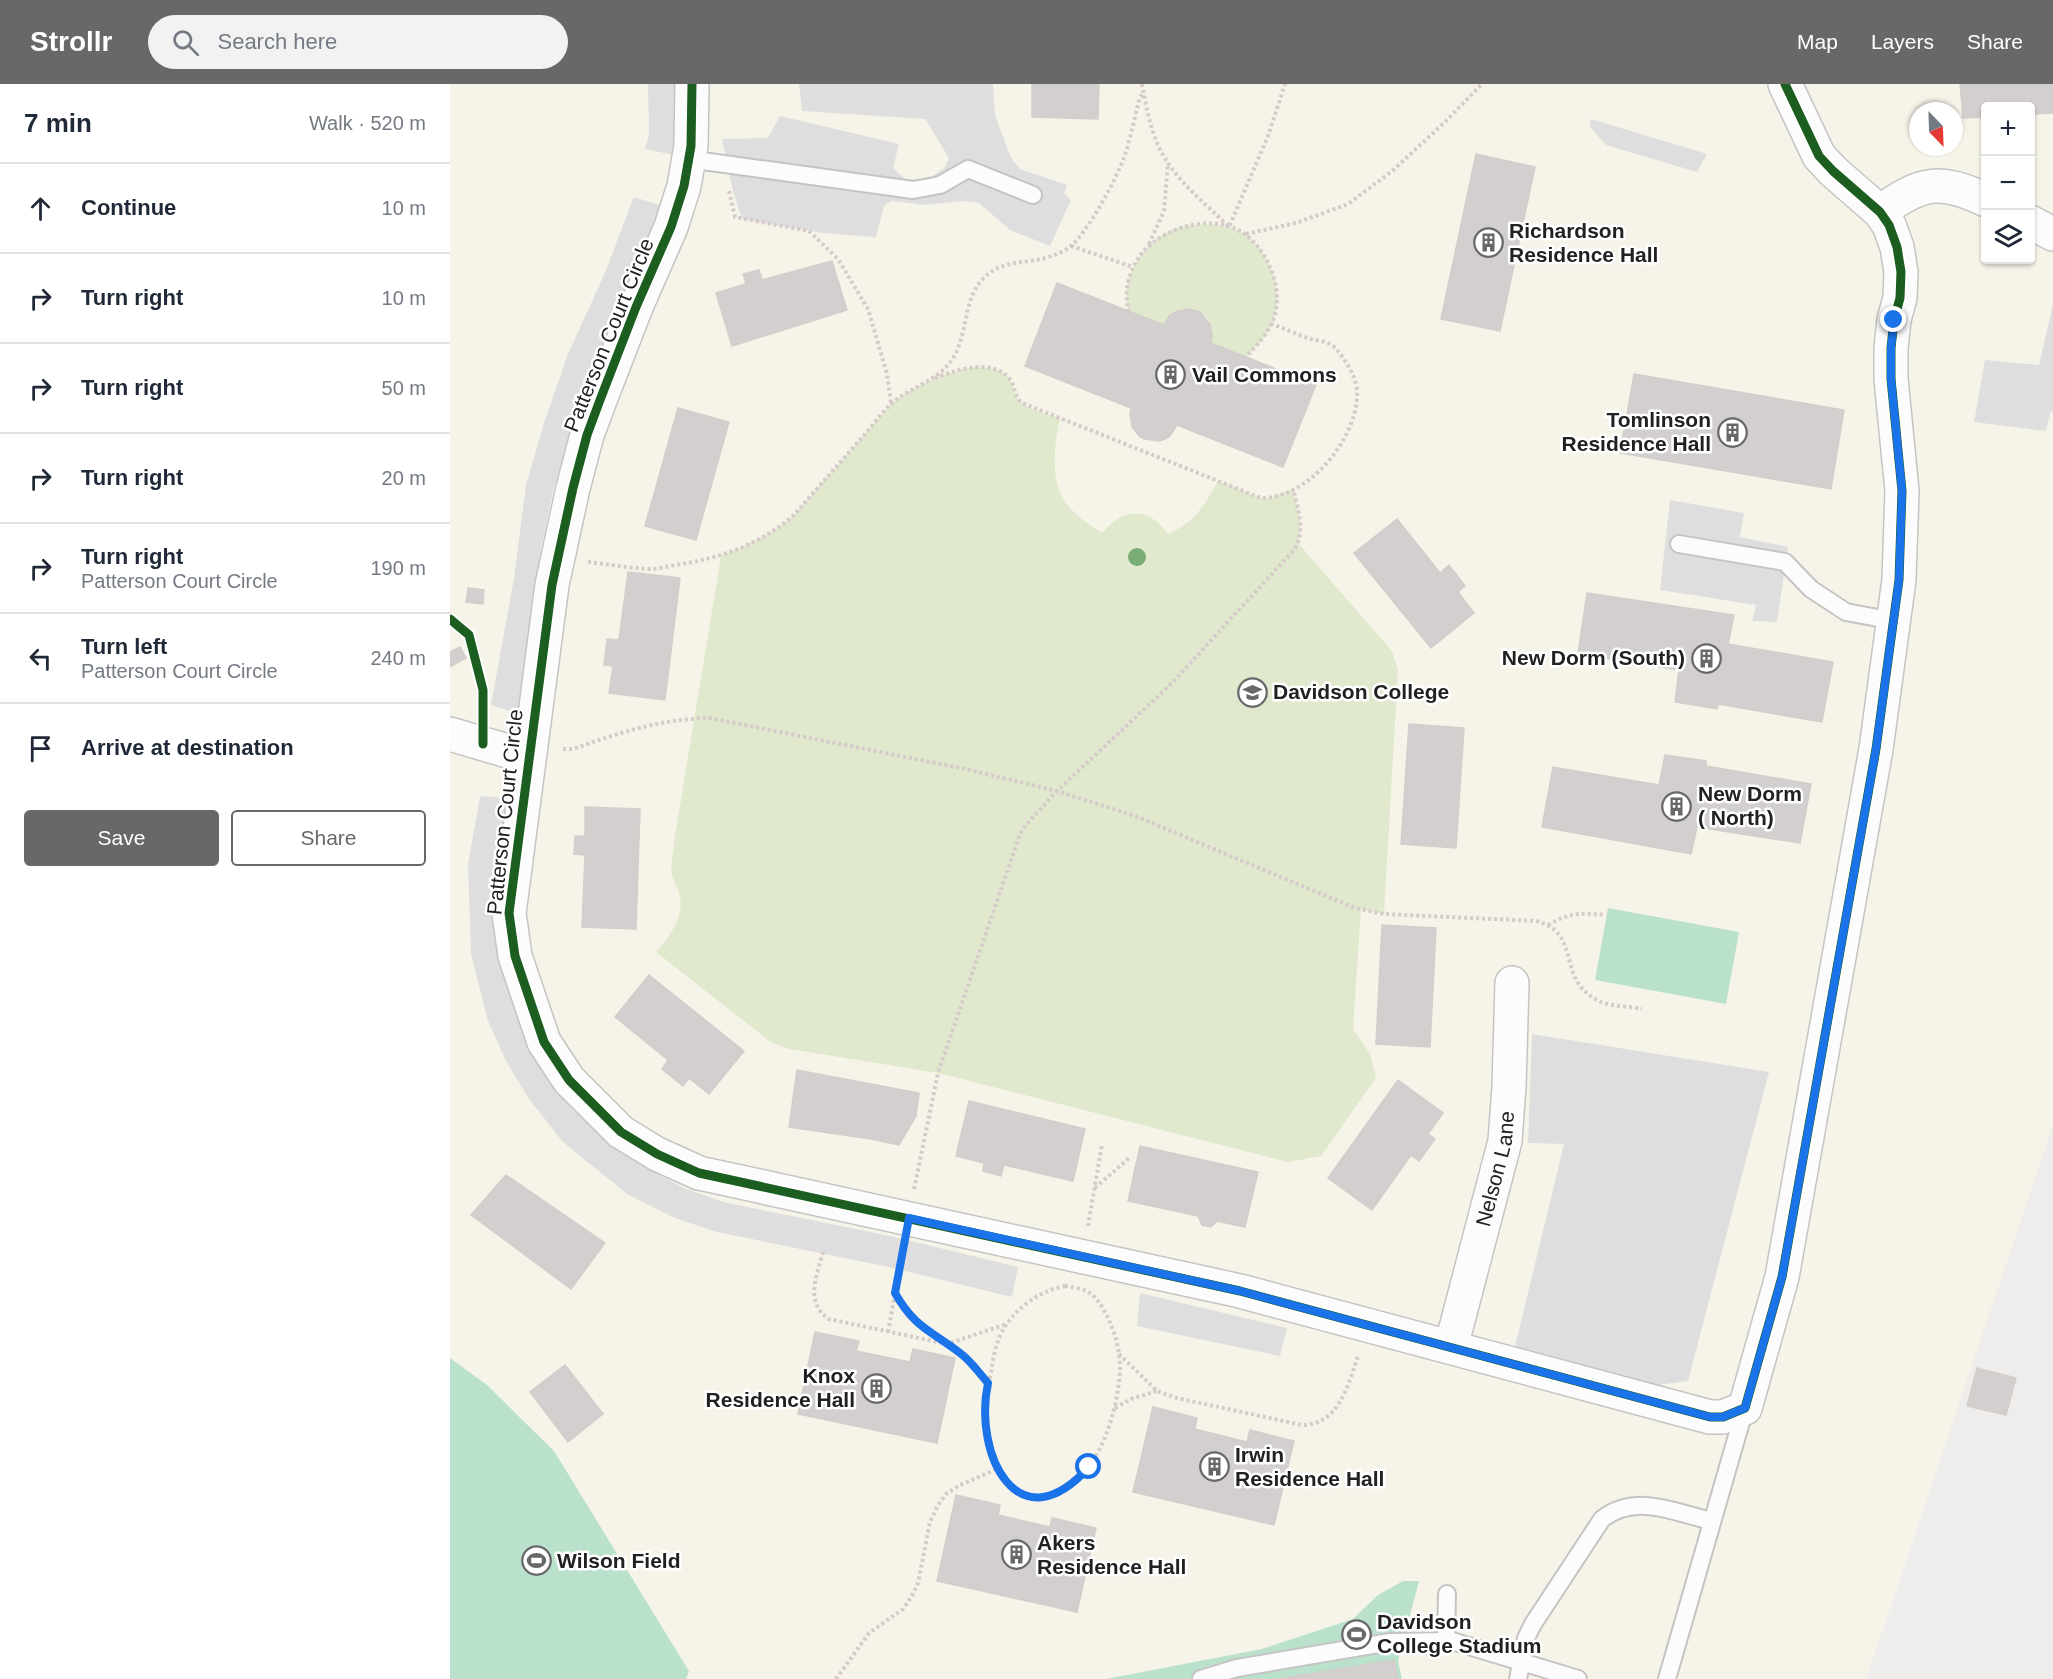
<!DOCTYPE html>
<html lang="en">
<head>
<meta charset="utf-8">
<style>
  :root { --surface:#fff; --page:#f2f2f3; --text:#1f2937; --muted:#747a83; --line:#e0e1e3; --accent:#696868 }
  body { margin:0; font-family:Helvetica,sans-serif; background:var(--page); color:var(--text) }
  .controls { position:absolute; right:18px; top:18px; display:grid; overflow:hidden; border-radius:6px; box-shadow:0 2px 4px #0004 }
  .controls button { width:54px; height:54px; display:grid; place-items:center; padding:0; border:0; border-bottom:2px solid var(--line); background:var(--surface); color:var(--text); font:30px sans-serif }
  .compass { position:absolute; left:1459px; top:18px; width:54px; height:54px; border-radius:50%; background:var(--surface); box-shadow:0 2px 4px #0004; rotate:157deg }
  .stop { position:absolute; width:18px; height:18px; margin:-14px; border:4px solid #1a73e8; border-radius:50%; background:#fff }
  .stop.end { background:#1a73e8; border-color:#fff; box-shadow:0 2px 6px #0008 }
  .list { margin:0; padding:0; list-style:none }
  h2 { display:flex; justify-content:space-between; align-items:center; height:78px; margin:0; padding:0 24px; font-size:26px }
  h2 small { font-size:20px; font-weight:400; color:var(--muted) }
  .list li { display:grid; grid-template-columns:39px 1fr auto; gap:18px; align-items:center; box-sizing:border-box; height:90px; padding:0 24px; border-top:2px solid var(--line) }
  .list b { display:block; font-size:22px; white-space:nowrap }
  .list p { margin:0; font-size:20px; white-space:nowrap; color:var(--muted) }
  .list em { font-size:20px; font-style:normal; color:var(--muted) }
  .actions { display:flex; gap:12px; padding:18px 24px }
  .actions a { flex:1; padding:14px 0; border:2px solid var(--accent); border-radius:6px; text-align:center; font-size:21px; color:var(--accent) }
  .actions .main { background:var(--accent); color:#fff }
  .icon { flex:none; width:33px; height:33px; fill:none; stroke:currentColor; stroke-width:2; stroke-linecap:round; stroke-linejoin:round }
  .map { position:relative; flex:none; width:1603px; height:1595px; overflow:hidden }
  header { display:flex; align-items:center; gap:36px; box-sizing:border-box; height:84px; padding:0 30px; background:var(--accent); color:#fff }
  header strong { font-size:28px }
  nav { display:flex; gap:33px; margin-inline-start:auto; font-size:21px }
  .search { width:420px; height:54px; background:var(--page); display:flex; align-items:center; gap:15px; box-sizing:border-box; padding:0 21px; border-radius:33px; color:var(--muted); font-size:22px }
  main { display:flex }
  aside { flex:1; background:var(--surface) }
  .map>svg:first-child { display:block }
  .education { fill:#f6f4e8; fill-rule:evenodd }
  .grass { fill:#e0e9cd }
  .pitch { fill:#bae1cc }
  .parking { fill:#dfdede }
  .building { fill:#d2cfce; stroke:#d2cecc; stroke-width:1.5 }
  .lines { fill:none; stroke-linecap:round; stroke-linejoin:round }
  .lane-casing { stroke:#c5c4c3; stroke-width:20 }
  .street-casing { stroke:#c5c4c3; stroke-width:36 }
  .path { stroke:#d6caca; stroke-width:4; stroke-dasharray:3 3; stroke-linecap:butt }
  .lane { stroke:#fdfcfc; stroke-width:16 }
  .street { stroke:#fdfcfc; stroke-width:33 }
  .cycleway-casing { stroke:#fff; stroke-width:13 }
  .cycleway { stroke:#1b5e20; stroke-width:9 }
  .tree { fill:#7aad76 }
  .route { stroke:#1a73e8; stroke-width:8 }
  .labels { text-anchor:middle; stroke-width:5; stroke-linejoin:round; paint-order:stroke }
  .poi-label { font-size:21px; font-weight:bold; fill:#212121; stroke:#fff; text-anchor:start }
  .street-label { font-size:21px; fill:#212121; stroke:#fff }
</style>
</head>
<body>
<header>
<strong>Strollr</strong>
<div class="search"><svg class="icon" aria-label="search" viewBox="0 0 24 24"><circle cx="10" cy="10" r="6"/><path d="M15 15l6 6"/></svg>Search here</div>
<nav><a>Map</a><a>Layers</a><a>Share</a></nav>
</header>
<main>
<aside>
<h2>7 min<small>Walk · 520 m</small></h2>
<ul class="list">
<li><svg class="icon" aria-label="ahead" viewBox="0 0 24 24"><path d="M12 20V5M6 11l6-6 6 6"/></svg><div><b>Continue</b></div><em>10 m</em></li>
<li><svg class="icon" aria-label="right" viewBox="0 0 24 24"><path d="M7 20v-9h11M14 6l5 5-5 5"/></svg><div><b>Turn right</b></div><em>10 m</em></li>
<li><svg class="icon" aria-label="right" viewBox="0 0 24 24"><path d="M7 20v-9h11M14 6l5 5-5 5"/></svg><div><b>Turn right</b></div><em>50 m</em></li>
<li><svg class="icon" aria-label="right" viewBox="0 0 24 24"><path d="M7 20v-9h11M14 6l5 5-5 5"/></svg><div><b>Turn right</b></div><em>20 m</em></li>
<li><svg class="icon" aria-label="right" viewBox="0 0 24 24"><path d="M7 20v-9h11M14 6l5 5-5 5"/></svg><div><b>Turn right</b><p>Patterson Court Circle</p></div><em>190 m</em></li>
<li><svg class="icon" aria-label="left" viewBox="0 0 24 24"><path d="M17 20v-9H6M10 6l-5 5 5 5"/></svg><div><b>Turn left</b><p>Patterson Court Circle</p></div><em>240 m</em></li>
<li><svg class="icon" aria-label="arrive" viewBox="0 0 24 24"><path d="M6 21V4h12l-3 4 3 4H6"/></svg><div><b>Arrive at destination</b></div></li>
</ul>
<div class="actions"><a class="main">Save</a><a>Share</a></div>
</aside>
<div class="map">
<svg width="1603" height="1595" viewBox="0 0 1603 1595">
  <rect width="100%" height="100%" fill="#efedeb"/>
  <!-- education -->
  <path class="education" d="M0,0H1603V1041L1416,1595H0ZM1536,22H1580V176H1536ZM1468,27H1504V63H1468Z"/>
  <!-- grass -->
  <g class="grass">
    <path d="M760,140C772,142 786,143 796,151C822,171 835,209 822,240C817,253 805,263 796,273L761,259C761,255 762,250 762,245C757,219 724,221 714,241L679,228C668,190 696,153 732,142C741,140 751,141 760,140Z"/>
    <path d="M524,283C534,283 553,285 560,295C564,302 563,311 570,317C578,326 598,330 610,334C604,364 598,402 622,426C630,435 642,442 652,449C674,423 698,422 718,450C745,438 754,422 768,397L811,414H819L843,405C848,424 852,440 848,459L942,567L948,586L934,830L911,825L903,945L920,970L926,994L871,1072L838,1078L488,989L340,965L322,959L206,868C220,852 236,831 229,809C228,803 223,797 222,791C220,779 224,764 225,752L271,472C295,462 322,450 343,432L441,320C465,301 494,288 524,283Z"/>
  </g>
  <!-- pitch -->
  <g class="pitch">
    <path d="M1158,824L1289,848L1276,920L1145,896Z"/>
    <path d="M0,1274L37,1301L104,1367L239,1587L236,1595H0Z"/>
    <path d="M953,1497H969L948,1577L952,1595H656L812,1565L903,1535L928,1511Z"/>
  </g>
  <!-- parking -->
  <g class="parking">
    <path d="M198,0H229L224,71L195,65L199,51Z"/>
    <path d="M349,0H543L545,31L561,74L570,85L617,101L614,109L621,116L600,162L560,146L529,119L512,117L474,121L441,117L434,122L426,153L372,149L292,135L283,107L272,55L318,54L330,32L449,60L443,84L455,95L467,97L481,93L494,84L499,74L475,35L352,27Z"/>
    <path d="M1141,35L1257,70L1247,88L1156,61L1140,43Z"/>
    <path d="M184,113L212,122L203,148L171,213L125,336L104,403L90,469L73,631L41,621L64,494L76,401L94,339L118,270L154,191Z"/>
    <path d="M1603,220V328L1600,329L1596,347L1524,338L1535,276L1589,281Z"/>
    <path d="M1220,416L1294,429L1290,453L1338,463L1327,538L1302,537L1306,521L1210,506Z"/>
    <path d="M30,712L58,714L49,864L64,925L83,965L101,997L124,1027L197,1084L234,1104L273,1118L440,1152L568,1183L562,1213L439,1183L267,1148L225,1134L177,1110L113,1058L79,1015L56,977L38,937L21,870L18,781Z"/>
    <path d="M1082,950L1319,988L1238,1297L1201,1302L1063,1271L1114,1060L1078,1059Z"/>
    <path d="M690,1209L837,1244L830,1272L687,1242Z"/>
  </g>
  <!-- building -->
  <g class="building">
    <path d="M582,0H649L648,35L582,33Z"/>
    <path d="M1510,0H1603V29L1580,30V22H1536V33L1513,34Z"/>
    <path d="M1026,70L1085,83L1050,247L991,235Z"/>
    <path d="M382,177L397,226L282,262L266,209L296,200L293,190L309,186L312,196Z"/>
    <path d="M607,199L714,241L719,232L727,227L739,225L750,228L760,240L762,250L761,259L866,301L833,383L727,341L720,352L715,355L709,357L695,355L690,353L682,343L680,330L681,324L575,282Z"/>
    <path d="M1184,290L1394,326L1381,405L1170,369Z"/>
    <path d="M228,324L279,338L246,456L195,442Z"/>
    <path d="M947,435L990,489L999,481L1015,502L1008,508L1024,529L981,564L904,469Z"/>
    <path d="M178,488L230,494L215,616L159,609L163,582L154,581L157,555L169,556Z"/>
    <path d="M18,504L34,506L33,520L16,518Z"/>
    <path d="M1137,509L1284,531L1278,560L1383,578L1372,638L1268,620L1267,625L1225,618L1229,586L1128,570Z"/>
    <path d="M10,563L16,574L0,583V568Z"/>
    <path d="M959,640L1014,644L1006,764L951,760Z"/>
    <path d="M1215,671L1256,677V682L1361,700L1350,759L1247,743L1241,770L1092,743L1103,683L1209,701Z"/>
    <path d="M135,723L190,725L186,845L132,843L135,771L124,770L125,752H135Z"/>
    <path d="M932,841L986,844L980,963L926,960Z"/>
    <path d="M199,891L294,967L259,1010L239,994L233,1002L212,985L218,976L165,933Z"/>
    <path d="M347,986L469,1009L466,1032L449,1061L421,1055L339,1043Z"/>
    <path d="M948,996L993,1029L978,1050L985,1055L969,1077L961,1071L922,1126L878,1094Z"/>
    <path d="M519,1017L635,1045L623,1097L554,1081L551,1092L533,1087L534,1079L506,1072Z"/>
    <path d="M690,1062L808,1088L795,1143L767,1137L761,1143L752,1141L748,1132L678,1117Z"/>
    <path d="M56,1091L155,1159L121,1205L21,1131Z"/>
    <path d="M365,1248L409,1257L406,1267L460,1278L463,1265L505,1274L487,1359L348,1330Z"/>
    <path d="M115,1281L153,1330L118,1358L80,1308Z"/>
    <path d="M1527,1284L1566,1294L1556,1331L1517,1322Z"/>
    <path d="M703,1323L747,1334L745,1345L797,1358L800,1346L844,1357L824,1441L683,1408Z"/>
    <path d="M506,1411L550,1421L548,1431L600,1443L602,1434L646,1444L627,1528L487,1497Z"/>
    <path d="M944,1576L948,1595H827Z"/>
  </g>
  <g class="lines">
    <defs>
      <g id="lane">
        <path d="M238,75L463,106L490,101L518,85L583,111"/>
        <path d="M1229,460L1335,478L1361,505L1396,528L1444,537"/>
        <path d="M996,1557L997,1510"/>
        <path d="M751,1595L787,1584L940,1558L1002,1557L1128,1595"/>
        <path d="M1068,1595L1076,1554L1083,1540L1152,1435C1186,1409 1224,1428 1261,1437"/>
        <path d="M1217,1595L1295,1324"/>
      </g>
      <g id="street">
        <path d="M242,0L241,62L234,102L221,143L186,223L150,316L137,351L123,404L102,501L59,829L65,872L94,958L119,996L171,1048L207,1070L249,1089L790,1207L1260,1333H1273L1295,1324L1332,1193L1426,665L1449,496L1452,407L1441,295V264L1444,236L1450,214L1451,188L1447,163L1439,141L1430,128L1383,87L1369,72L1335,0"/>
        <path d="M1430,128C1471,98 1489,94 1536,116"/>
        <path d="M1580,138L1603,150"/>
        <path d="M0,650L78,673"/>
        <path id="s1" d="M1001,1263L1055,1057L1059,1003L1062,899"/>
      </g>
    </defs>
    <!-- lane casing -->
    <use href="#lane" class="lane-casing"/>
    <!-- street casing -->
    <use href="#street" class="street-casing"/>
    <!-- path -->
    <g class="path">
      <path d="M692,0C697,27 702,56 718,79C734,103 758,122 779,143L818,52L835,0"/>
      <path d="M279,107L285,133L359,147L388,175L418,225L437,290L441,319"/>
      <path d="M796,150L846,139L898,120L941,88L995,38L1032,0"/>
      <path d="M699,160L714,127L718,79"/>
      <path d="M621,162L683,183"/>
      <path d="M679,228C673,207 679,185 693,168C715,142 767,128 796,151C821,171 836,211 821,241C815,253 805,263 796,273"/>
      <path d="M485,294C505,286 541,274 559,294C565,301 564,312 572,319L811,414C859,415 910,352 907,306C906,297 902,288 897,280C893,274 889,267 883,262C877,257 868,257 861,255C848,251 835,245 822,240"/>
      <path d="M138,478C158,480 178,484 198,485C207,485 216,483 225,481C268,475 309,461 343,432C365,407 387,382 409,357C420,345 430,330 442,319C462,302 489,297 503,274C518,250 513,218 531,197C550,174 577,181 602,172C609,169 617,166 622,161C640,144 667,94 675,71C681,52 685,32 690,13L694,9"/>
      <path d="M113,665H123C169,649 210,635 259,634L511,684L607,707L685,732L905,824L934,830L1086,837C1133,849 1105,894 1147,916C1159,923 1179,922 1192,925"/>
      <path d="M1098,841C1120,828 1131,829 1156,831"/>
      <path d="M645,1104L679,1074"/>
      <path d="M464,1105L488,989L570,750L575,742L607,707L722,599L844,466C856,447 848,425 843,405"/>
      <path d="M638,1142L652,1060"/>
      <path d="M373,1168C367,1191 354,1219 379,1235L497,1260L557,1240"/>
      <path d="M615,1202C624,1204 634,1204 641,1210C648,1215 653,1224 657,1232C665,1248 670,1266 670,1284C669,1332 640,1424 577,1411C561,1408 548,1392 543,1377C532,1343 534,1322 541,1288C543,1278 544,1267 548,1257C558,1229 587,1207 615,1202Z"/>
      <path d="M445,1209C465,1245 483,1247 512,1270C522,1279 530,1289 538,1299"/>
      <path d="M438,1248L453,1166"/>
      <path d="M669,1270L707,1307L727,1314L852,1341C889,1341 898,1301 908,1272"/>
      <path d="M665,1324L681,1315L707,1307"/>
      <path d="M386,1595L419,1549L453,1525L462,1512L468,1499L480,1438L487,1423L496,1410L510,1401L547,1385"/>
    </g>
    <!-- lane -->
    <use href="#lane" class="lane"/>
    <!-- street -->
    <use href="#street" class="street"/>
    <defs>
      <g id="cycleway">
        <path d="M242,0L241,62L234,102L221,143L186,223L150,316L137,351L123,404L102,501L59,829L65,872L94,958L119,996L171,1048L207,1070L249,1089L790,1207L1260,1333H1273L1295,1324L1332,1193L1426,665L1449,496L1452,407L1441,295V264L1444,236L1450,214L1451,188L1447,163L1439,141L1430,128L1383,87L1369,72L1335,0"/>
        <path d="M0,535L19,551L33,606V660"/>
      </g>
    </defs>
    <!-- cycleway casing -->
    <use href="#cycleway" class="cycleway-casing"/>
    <!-- cycleway -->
    <use href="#cycleway" class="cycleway"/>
  </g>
  <!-- trees -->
  <circle class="tree" cx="687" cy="473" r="9"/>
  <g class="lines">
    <!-- route -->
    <path class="route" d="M639,1383C568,1462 523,1370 538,1299C529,1289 521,1277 510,1269C480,1246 465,1244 445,1209L459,1134L790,1207L1260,1333H1273L1295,1324L1332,1193L1426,665L1449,496L1452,407L1441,295V264L1444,236"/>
  </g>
  <!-- icons -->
  <defs>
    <symbol id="building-ring" viewBox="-11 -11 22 22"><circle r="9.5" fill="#fff" stroke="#696868" stroke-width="1.5"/><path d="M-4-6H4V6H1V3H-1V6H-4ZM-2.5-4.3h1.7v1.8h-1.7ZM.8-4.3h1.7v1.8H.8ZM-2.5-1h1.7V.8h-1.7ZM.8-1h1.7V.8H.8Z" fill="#696868"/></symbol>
    <symbol id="university-ring" viewBox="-11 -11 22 22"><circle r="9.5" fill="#fff" stroke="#696868" stroke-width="1.5"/><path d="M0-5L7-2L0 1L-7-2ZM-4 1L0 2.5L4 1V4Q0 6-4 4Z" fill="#696868"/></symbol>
    <symbol id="stadium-ring" viewBox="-11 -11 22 22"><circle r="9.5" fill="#fff" stroke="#696868" stroke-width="1.5"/><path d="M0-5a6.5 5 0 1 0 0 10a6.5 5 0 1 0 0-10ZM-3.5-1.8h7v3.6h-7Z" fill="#696868"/></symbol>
  </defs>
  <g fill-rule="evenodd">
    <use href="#building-ring" x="1022" y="142" width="33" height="33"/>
    <use href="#building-ring" x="704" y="274" width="33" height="33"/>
    <use href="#building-ring" x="1266" y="332" width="33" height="33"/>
    <use href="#building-ring" x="1240" y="558" width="33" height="33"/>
    <use href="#university-ring" x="786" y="592" width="33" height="33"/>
    <use href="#building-ring" x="1210" y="706" width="33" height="33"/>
    <use href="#building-ring" x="410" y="1288" width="33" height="33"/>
    <use href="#building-ring" x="748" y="1366" width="33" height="33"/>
    <use href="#building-ring" x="550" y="1454" width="33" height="33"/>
    <use href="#stadium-ring" x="70" y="1460" width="33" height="33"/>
    <use href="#stadium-ring" x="890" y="1534" width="33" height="33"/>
  </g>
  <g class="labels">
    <!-- poi labels -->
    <g class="poi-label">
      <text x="1059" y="154">Richardson<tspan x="1059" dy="24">Residence Hall</tspan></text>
      <text x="742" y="298">Vail Commons</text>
      <text x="1261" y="343" text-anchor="end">Tomlinson<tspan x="1261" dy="24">Residence Hall</tspan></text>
      <text x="1235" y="581" text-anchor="end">New Dorm (South)</text>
      <text x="823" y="615">Davidson College</text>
      <text x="1248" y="717">New Dorm<tspan x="1248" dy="24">( North)</tspan></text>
      <text x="405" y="1299" text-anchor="end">Knox<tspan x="405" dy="24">Residence Hall</tspan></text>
      <text x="785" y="1378">Irwin<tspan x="785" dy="24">Residence Hall</tspan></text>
      <text x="587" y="1466">Akers<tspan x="587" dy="24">Residence Hall</tspan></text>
      <text x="107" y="1484">Wilson Field</text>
      <text x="927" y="1545">Davidson<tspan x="927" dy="24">College Stadium</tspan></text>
    </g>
    <!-- street labels -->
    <g class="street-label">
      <text transform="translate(159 251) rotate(-68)" y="7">Patterson Court Circle</text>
      <text transform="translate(55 728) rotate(-84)" y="7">Patterson Court Circle</text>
      <text dy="7" stroke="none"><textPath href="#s1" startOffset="184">Nelson Lane</textPath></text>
    </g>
  </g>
</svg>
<div class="controls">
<button>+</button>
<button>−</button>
<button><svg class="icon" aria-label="layers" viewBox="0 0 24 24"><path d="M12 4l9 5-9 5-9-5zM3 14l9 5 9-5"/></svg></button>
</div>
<svg class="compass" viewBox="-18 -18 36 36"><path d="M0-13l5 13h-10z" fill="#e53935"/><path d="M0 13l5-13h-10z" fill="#747a83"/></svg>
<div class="stop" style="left:639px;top:1383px"></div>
<div class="stop end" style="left:1444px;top:236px"></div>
</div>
</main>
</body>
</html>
